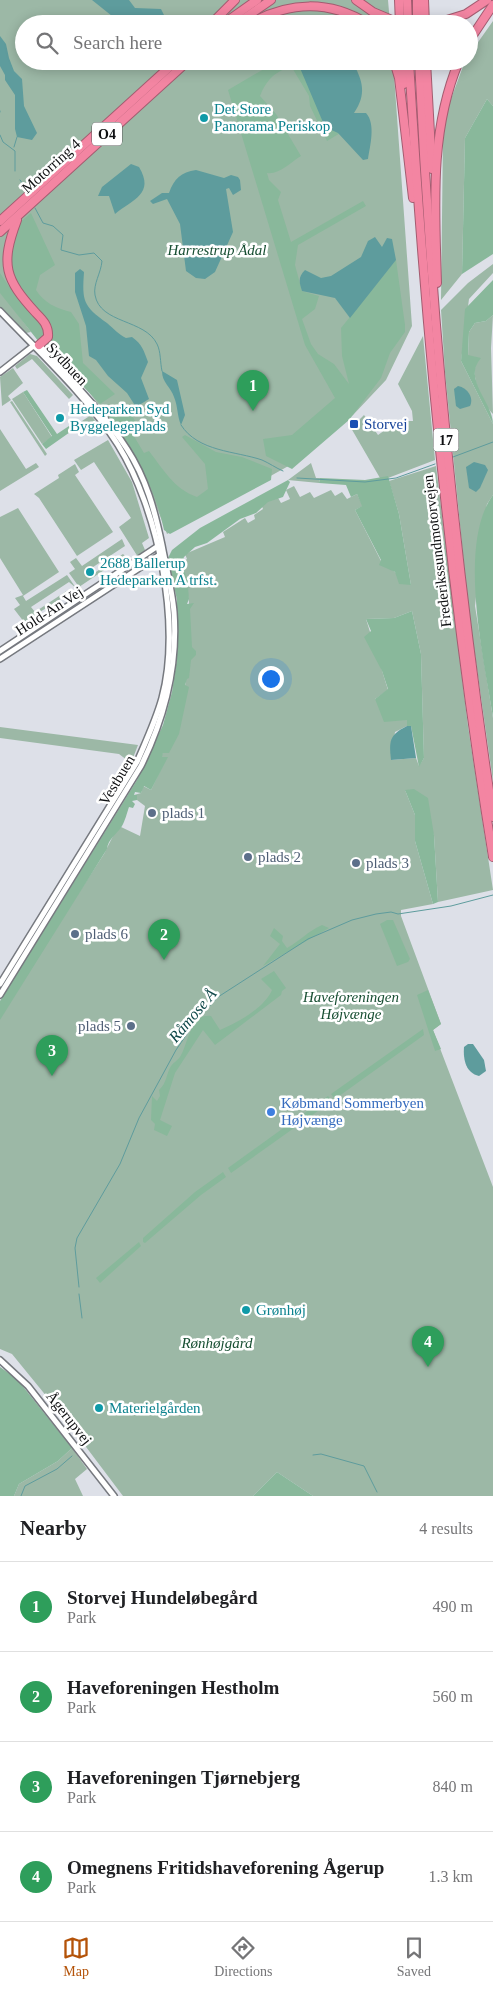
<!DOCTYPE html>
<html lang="en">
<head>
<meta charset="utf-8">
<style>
  :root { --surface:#fff; --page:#f6f6f6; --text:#202124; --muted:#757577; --line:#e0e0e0; --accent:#b45309 }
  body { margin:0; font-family:Georgia,serif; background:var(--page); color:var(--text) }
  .you { position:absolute; left:270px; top:678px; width:18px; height:18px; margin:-12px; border:4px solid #fff; border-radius:50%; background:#1a73e8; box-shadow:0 0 0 8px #1a73e833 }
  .badge { display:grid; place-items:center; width:32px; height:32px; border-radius:50%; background:var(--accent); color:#fff; font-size:16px; font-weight:700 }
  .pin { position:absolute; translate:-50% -41px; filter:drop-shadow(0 1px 2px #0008) }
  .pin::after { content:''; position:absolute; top:26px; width:18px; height:15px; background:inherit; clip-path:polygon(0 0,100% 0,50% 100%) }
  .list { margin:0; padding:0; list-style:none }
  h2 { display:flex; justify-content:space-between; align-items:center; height:65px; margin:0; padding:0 20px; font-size:21px }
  h2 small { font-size:16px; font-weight:400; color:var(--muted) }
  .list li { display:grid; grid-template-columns:32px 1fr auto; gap:15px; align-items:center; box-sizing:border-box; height:90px; padding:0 20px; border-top:1px solid var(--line) }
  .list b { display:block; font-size:19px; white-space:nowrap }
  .list p { margin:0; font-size:16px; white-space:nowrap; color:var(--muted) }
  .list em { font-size:16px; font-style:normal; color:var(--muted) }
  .icon { flex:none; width:28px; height:28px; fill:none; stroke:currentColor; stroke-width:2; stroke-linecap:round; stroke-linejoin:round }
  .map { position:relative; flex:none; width:493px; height:1496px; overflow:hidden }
  .search { position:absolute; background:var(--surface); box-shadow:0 2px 12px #0003; left:15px; right:15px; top:15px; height:55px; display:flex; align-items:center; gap:12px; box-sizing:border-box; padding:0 18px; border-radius:28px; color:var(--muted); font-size:19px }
  .sheet { height:425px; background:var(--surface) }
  nav { display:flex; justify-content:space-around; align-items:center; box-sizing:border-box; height:70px; border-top:1px solid var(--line); background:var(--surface); font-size:14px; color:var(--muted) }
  nav a { display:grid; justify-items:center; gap:2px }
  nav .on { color:var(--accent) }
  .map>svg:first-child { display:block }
  .green { fill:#9cb8a6; fill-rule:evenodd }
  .forest { fill:#89b89b }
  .water { fill:#5e9c9d }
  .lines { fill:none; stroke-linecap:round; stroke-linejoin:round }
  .stream { stroke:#5e9c9d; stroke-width:1 }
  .tertiary-casing { stroke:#76797f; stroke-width:8 }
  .motorway-casing { stroke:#a35c70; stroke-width:10 }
  .tertiary { stroke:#fff; stroke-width:5 }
  .motorway { stroke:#f385a2; stroke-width:8 }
  .motorway-bridge-casing { stroke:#a35c70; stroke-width:10; stroke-linecap:butt }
  .motorway-bridge { stroke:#f385a2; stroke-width:8 }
  .culture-dot { fill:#0f9aa8; stroke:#fff; stroke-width:2 }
  .transit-dot { fill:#1a4fb4; stroke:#fff; stroke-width:2 }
  .service-dot { fill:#5c6f8a; stroke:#fff; stroke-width:2 }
  .shop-dot { fill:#3f7fe0; stroke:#fff; stroke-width:2 }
  .labels { text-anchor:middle; stroke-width:5; stroke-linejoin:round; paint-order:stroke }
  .shield { fill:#fff; stroke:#575859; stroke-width:1 }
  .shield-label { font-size:14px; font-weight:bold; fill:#0f1012 }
  .culture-label { font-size:15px; fill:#0d838f; stroke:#fff; text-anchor:start }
  .street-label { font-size:15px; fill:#0f1012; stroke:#fff }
  .park-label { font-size:15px; font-style:italic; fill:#174e32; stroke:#fff }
  .transit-label { font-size:15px; fill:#164399; stroke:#fff; text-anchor:start }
  .service-label { font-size:15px; fill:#4e5e75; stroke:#fff; text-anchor:start }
  .shop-label { font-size:15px; fill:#366cbe; stroke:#fff; text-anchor:start }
  .water-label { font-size:16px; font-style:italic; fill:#10494a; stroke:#fff }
</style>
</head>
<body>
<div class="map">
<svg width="493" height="1496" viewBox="0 0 493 1496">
  <rect width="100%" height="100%" fill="#dde0e8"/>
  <!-- green -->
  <g class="green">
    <path d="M0,0H388L390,24H24V61H393L412,326L386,380L353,415L292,464L167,534L137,456L77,376L13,308L31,332L26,333L0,308Z"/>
    <path d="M493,21V106L487,99L465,138L462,274L441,300L443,135L448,107L465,61H469V55Z"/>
    <path d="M493,264V273L469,299L461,361L493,424V495L487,504L485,513L475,606L493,718V781L468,606L445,372L441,310L468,283Z"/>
    <path d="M493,315L491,348L493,414C482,402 471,379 476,364L468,356L469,332L475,323L486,321Z"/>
    <path d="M423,336L435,460L388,478H380L351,428L364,415L378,435L398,421H413L412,411L398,384Z"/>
    <path d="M30,354L37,356L73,395L69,399L32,359L17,369L15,366Z"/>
    <path d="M13,368L23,383L8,396L11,400L2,406L0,377Z"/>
    <path d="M23,392L52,437L42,444L12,399Z"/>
    <path d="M12,401L47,454L45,456L10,402Z"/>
    <path d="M91,415L100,427L88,435L79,423Z"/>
    <path d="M0,429L26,469L36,463L39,467L0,491Z"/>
    <path d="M108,440L132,482L149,538L142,543L145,550L138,557L119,527L131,518L94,462L81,470L74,460Z"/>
    <path d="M311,463L316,478H320L319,483L288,480Z"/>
    <path d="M75,464L79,472L75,475L113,532L77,556L39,498L34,494L59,478L58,475Z"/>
    <path d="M436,466L468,726L493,890L438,902L434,835L405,790L415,815V841L433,904L401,910V916L441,1024L433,1030L493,1187V1496H313L277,1472L253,1496H123L65,1419L12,1354L0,1349V1014L104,854L115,832L121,827L140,836L145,806L137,800V795H134L141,793L143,786L151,790L167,757H161L163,752L179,726L190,653L189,602L183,562L187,559L185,554L225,537L223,532L245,518L248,523L255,519L254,515L263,509L261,504L277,496L281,503L290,499L286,490L294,486L300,497L310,492L314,498L331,490L335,496L342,492L347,499L357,494L363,506L355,510L381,561L411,585L399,514L389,481ZM412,611L421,654L424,758L419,766L416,758L391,760L395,732L407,726V720L375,699L388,690L366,619L394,618Z"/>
    <path d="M18,508L59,572L23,596L26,601L67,575L76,588L69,582L31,607L35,612L68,590L70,593L24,622L14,609L20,605L15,598L23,595L0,558V517Z"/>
    <path d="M122,539L125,546L87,571L90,576L123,554L125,556L79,587L69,573L75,569L70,562L76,558L82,566Z"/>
    <path d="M0,727L138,745L131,763L119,754L0,738Z"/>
    <path d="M72,1448L87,1469L75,1479L83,1496H14L19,1484L58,1461Z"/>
  </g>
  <!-- forest -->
  <g class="forest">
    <path d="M302,65L342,132L327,141L310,106L309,96L291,66C274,73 267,79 260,96L276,114L301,156C291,162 279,175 267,173L269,180L281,192L278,200L291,242L363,201L366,206L298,245L295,265L302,291L319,296L315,309L302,319L311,344L318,354L334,364L349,384L342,356L341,328L396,260L405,325V332L390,353L381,378L349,420L292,469L266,456L263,439L292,435L335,398L305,345L228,90L269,66Z"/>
    <path d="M487,99L493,106V254L462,274L465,138Z"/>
    <path d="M31,213L55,265L40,275L36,290C44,303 56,308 71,312L79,324L83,363L115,394L100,404L50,352L46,346L50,336L7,276L3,261L19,223Z"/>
    <path d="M0,273L10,288L44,325L45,333L39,342L0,293Z"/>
    <path d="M493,280V315L486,321L475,323L469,332L468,355L481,358C462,379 493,402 493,424L461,361L465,309Z"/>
    <path d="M27,390L57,434L69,426L73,430L46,449L42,444L52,436L23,392Z"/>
    <path d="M122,401L136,422L129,428L144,453L149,451C163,469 174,489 197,497L208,489L205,464L182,437L185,435L216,452L242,457L272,469L271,480L170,534L164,530C156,489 132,447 107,413Z"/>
    <path d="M388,476L399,514L411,585L399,584L395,572L379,565L381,560L355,510L362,506L357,494L351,497L346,485L319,483L320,478L365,480Z"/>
    <path d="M288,480L290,482L283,497L268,502L256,513L240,519L207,543L195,547L184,557L182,562L187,580H193L194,583L188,587L189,599L187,604L194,603L190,609L192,647L196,651V655L191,660L189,678L187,679L185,685L189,687L179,734L169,753H163L162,757H168L151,790L144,786L141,793L135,792L134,795H137V800L132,801L135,804L133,808L129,807C127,813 125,821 122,826C117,834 108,839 107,849L0,1020V1001L137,780L163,725L172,692L177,658V600L168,558L172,550L200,528Z"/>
    <path d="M493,495V717C484,660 457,544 493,495Z"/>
    <path d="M412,611L421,654L424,758L419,767L411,726H407V720L384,722L375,699L388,689L382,671L364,637L371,631L366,619L394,618Z"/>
    <path d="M414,789L428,798L434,835L438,902L433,904L415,841V815L405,790Z"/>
    <path d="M387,920H393L410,959L408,962L397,966L380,924Z"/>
    <path d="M322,925L329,928L263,966L280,944L270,936L274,928L283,936L282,941L287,948C300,941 308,931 322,925Z"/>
    <path d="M274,971L286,988L282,991L281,995L215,1045L203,1030L175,1073L160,1120L172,1126L167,1136L154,1130L155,1124L151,1120L152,1096L157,1101L160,1096L159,1090C167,1083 166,1074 171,1066C174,1062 178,1060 180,1057C188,1045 190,1013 211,1016L220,1030C239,1022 264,1008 272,990L261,979Z"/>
    <path d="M428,990L441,1024L433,1030L441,1049L435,1051L417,995Z"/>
    <path d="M423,1029L424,1035L335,1099L331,1094Z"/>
    <path d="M328,1096L332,1101L231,1173L228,1168Z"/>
    <path d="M223,1172L226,1177L201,1195L145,1243L143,1242V1238L195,1192Z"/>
    <path d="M139,1242L141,1246L100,1283L96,1278Z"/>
    <path d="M0,1367L17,1379L72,1448L58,1461L19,1484L14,1496H0Z"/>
    <path d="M277,1472L313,1496H253Z"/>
  </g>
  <!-- water -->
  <g class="water">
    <path d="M92,0H129L135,8L161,9L167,21L166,24H122Z"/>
    <path d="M0,36L6,44L9,58L14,71L22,79L24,106L37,133L32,140L17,137L15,129V95L5,80V75L0,66Z"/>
    <path d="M297,61H352C363,81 367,94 354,113H366C376,124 370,146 368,159L363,160L338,133L325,127Z"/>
    <path d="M131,164L139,167C155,194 133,199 115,214L109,196H98L102,187Z"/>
    <path d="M196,170L224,178L231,175L238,177L240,180L241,190L233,195L229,188L226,189L233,232L215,272L205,279L196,278L186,271L180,224L167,199L153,204L150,201L162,193H169C174,179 181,172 196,170Z"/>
    <path d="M375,237L382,247L387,238L392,239L396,260L350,318L335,298L302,291C299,282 298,277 305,270L321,278L331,276L361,257L368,241Z"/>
    <path d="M80,269L84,272C82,301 83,306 107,323C114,329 118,334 126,338L132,337C142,344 144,351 148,362L141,378L149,399L136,407L127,393L108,376L96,360L89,356L86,326L75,292V273Z"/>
    <path d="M162,371L177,380L185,415L181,425C177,416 178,406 174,397C171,387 162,383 162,371Z"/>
    <path d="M458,386C468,388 474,398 470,406L460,409L456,406L454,389Z"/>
    <path d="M474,462L485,465L488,470L480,488L476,492L469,488L466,467Z"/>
    <path d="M407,726H411L416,758L391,760C389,741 389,735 407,726Z"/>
    <path d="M468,1044H473L484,1060L486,1071L479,1076C466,1073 463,1060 464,1047Z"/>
  </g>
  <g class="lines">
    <!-- stream -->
    <g class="stream">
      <path d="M0,111V112"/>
      <path d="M0,135L3,142L15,151V171"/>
      <path d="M14,147L17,137"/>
      <path d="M20,180L25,187"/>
      <path d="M35,208L43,223L53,226L63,235L61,250L79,255L94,253L102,261C101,273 93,284 95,295C100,324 145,319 157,344C161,352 160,362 162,371"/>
      <path d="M181,425C198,452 236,451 262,460C269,463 276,468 283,471"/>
      <path d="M453,457L493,442"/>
      <path d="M297,478L365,482L396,478L435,464"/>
      <path d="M79,1287L75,1248L77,1238L120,1164L139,1118L176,1050L197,1019L218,997L308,939L352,920L376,914L391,912L398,914L451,906L493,895"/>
      <path d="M79,1294L82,1318"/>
      <path d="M313,1455L321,1454L364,1466L377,1492"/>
      <path d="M21,1496L25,1486L57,1469L72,1456"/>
    </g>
    <defs>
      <g id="tertiary">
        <path d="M0,311C39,352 89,398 118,445C158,509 182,625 162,698C156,720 146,741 137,762L0,984"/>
        <path d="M0,372L32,347L39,345C69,379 102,410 127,449C146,478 155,511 162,545C166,567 172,589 174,612C178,666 165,717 141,766L0,995"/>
        <path d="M0,651L158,546"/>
        <path d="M0,659L161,554"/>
        <path d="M0,1360L28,1386L114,1496"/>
      </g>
      <g id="motorway">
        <path d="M356,0L373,12L392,20"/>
        <path d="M399,0L400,24"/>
        <path d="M407,0L408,24"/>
        <path d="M417,0V24"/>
        <path d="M424,0L425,24"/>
        <path d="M211,24L235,0"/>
        <path d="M223,24L257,0"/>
        <path d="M236,24L271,0"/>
        <path d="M249,24C289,1 330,0 368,24"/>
        <path d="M434,24L466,14L487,0"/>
        <path d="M469,41L493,5"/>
        <path d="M394,61L399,78L413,198"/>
        <path d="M403,61L404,84"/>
        <path d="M409,61C425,328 450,593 493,857"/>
        <path d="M419,61C431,314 455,566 493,817"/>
        <path d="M426,61L432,169"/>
        <path d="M17,220C0,265 5,279 36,313C43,320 49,326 48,337L39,345"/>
        <path d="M0,221L176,61"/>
        <path d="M0,232L188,61"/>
        <path d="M437,283C435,208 429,132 459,61"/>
      </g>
    </defs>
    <!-- tertiary casing -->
    <use href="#tertiary" class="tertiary-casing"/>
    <!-- motorway casing -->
    <use href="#motorway" class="motorway-casing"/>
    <!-- tertiary -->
    <use href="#tertiary" class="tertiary"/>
    <!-- motorway -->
    <use href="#motorway" class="motorway"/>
    <defs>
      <path id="motorway-bridge" d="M392,20L411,24"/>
    </defs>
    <!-- motorway-bridge casing -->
    <use href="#motorway-bridge" class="motorway-bridge-casing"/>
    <!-- motorway-bridge -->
    <use href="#motorway-bridge" class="motorway-bridge"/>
  </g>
  <!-- markers -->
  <g class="culture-dot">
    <circle cx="204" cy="118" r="5"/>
    <circle cx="60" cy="418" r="5"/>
    <circle cx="90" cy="572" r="5"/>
    <circle cx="246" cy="1310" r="5"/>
    <circle cx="99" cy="1408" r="5"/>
  </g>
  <rect class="transit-dot" x="349" y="419" width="10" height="10" rx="2.5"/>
  <g class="service-dot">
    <circle cx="152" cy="813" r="5"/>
    <circle cx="248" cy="857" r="5"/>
    <circle cx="356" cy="863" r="5"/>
    <circle cx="75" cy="934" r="5"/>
    <circle cx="131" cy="1026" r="5"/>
  </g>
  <circle class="shop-dot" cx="271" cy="1112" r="5"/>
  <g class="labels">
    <!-- shield labels -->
    <g class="shield">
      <rect x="92" y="122.5" width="30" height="23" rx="4"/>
      <rect x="433.5" y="428.5" width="25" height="23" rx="4"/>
    </g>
    <g class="shield-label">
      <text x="107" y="139">O4</text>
      <text x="446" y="445">17</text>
    </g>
    <!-- culture labels -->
    <g class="culture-label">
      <text x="214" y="114">Det Store<tspan x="214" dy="17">Panorama Periskop</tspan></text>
      <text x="70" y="414">Hedeparken Syd<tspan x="70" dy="17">Byggelegeplads</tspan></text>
      <text x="100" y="568">2688 Ballerup<tspan x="100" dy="17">Hedeparken A trfst.</tspan></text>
      <text x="256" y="1315">Grønhøj</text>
      <text x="109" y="1413">Materielgården</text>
    </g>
    <!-- street labels -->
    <g class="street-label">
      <text transform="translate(51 166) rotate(-42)" y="5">Motorring 4</text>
      <text transform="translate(67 364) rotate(47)" y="5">Sydbuen</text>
      <text transform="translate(437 551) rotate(-97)" y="5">Frederikssundmotorvejen</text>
      <text transform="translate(49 611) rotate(-33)" y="5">Hold-An Vej</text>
      <text transform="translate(117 780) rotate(-59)" y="5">Vestbuen</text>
      <text transform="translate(69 1418) rotate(52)" y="5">Ågerupvej</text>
    </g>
    <!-- park labels -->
    <g class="park-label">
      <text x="217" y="255">Harrestrup Ådal</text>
      <text x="351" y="1002">Haveforeningen<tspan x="351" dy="17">Højvænge</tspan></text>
      <text x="217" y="1348">Rønhøjgård</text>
    </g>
    <!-- transit labels -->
    <g class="transit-label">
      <text x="364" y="429">Storvej</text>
    </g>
    <!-- service labels -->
    <g class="service-label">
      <text x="162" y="818">plads 1</text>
      <text x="258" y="862">plads 2</text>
      <text x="366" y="868">plads 3</text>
      <text x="85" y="939">plads 6</text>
      <text x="121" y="1031" text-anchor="end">plads 5</text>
    </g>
    <!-- shop labels -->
    <g class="shop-label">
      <text x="281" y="1108">Købmand Sommerbyen<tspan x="281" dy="17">Højvænge</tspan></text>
    </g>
    <!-- water labels -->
    <g class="water-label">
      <text transform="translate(192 1015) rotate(-50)" y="6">Råmose Å</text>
    </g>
  </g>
</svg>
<div class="you"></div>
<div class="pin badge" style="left:253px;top:411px;background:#2e9e5b">1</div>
<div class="pin badge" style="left:164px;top:960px;background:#2e9e5b">2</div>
<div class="pin badge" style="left:52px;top:1076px;background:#2e9e5b">3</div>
<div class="pin badge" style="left:428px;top:1367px;background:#2e9e5b">4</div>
<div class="search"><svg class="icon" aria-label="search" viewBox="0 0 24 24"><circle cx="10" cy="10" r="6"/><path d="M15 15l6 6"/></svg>Search here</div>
</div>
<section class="sheet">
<h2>Nearby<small>4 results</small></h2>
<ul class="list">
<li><span class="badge" style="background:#2e9e5b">1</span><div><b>Storvej Hundeløbegård</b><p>Park</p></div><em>490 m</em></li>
<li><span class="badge" style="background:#2e9e5b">2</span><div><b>Haveforeningen Hestholm</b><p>Park</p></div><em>560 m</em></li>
<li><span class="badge" style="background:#2e9e5b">3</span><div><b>Haveforeningen Tjørnebjerg</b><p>Park</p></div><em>840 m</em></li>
<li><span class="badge" style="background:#2e9e5b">4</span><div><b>Omegnens Fritidshaveforening Ågerup</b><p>Park</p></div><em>1.3 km</em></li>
</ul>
</section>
<nav>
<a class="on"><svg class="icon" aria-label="map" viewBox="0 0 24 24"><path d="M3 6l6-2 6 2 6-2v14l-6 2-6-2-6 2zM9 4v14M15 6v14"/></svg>Map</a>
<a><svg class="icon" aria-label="directions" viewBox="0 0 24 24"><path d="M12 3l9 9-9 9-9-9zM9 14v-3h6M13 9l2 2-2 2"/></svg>Directions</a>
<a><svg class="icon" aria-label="saved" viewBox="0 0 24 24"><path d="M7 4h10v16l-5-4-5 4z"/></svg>Saved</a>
</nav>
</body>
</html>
